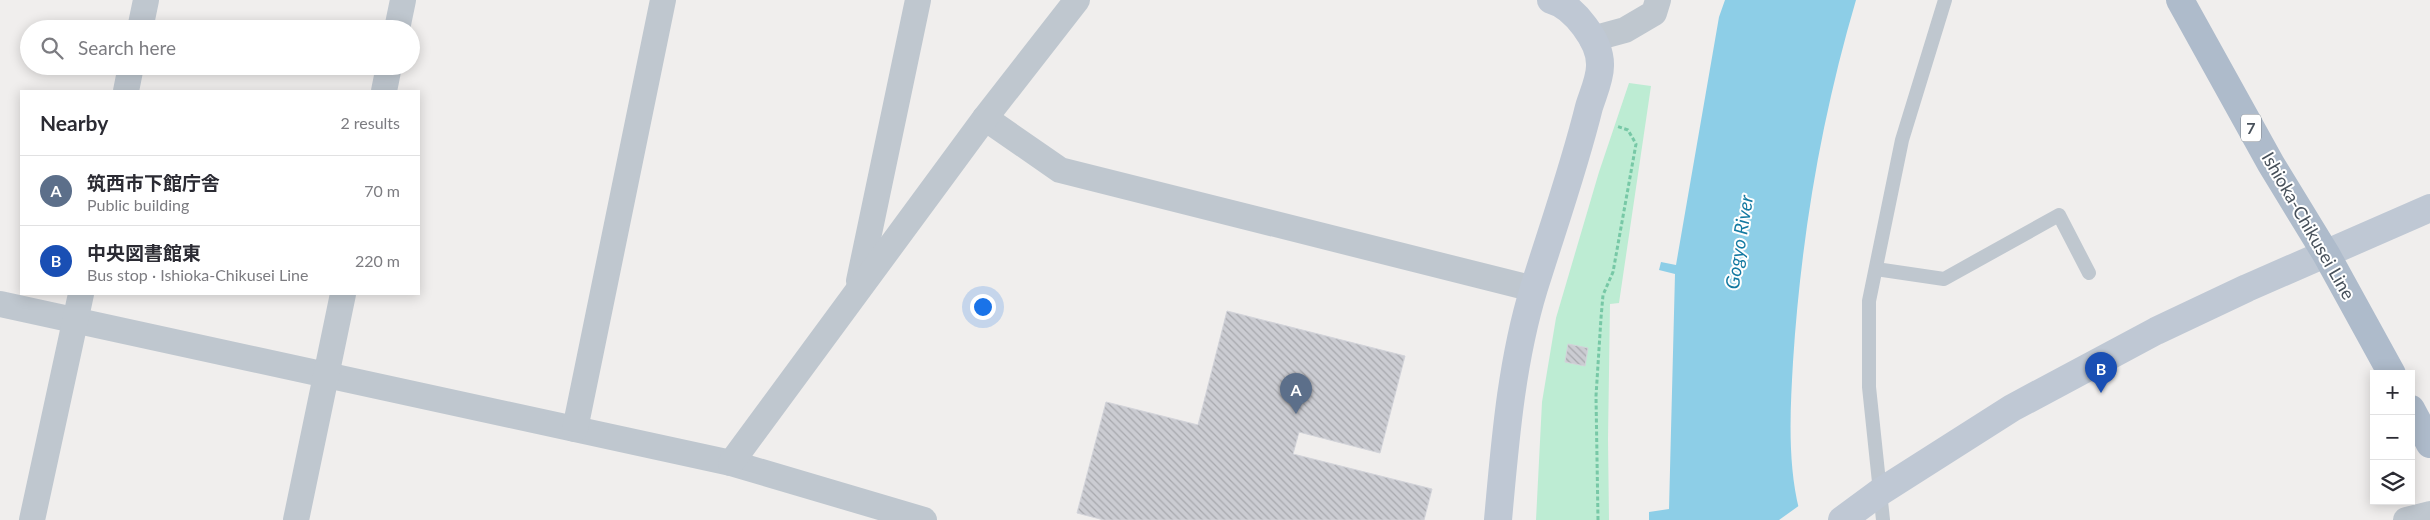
<!DOCTYPE html>
<html lang="en">
<head>
<meta charset="utf-8">
<style>
  :root { --surface:#fff; --page:#f7f7f7; --text:#2b2b33; --muted:#7c7c81; --line:#e1e1e2; --accent:#2264d6 }
  body { margin:0; font-family:Lato,"Noto Sans JP",sans-serif; background:var(--page); color:var(--text) }
  .controls { position:absolute; right:15px; bottom:15px; display:grid; overflow:hidden; border-radius:0px; box-shadow:0 2px 12px #0003 }
  .controls button { width:45px; height:45px; display:grid; place-items:center; padding:0; border:0; border-bottom:1px solid var(--line); background:var(--surface); color:var(--text); font:25px sans-serif }
  .you { position:absolute; left:982px; top:306px; width:18px; height:18px; margin:-12px; border:4px solid #fff; border-radius:50%; background:#1a73e8; box-shadow:0 0 0 8px #1a73e833 }
  .badge { display:grid; place-items:center; width:32px; height:32px; border-radius:50%; background:var(--accent); color:#fff; font-size:16px; font-weight:700 }
  .pin { position:absolute; translate:-50% -41px; filter:drop-shadow(0 1px 2px #0008) }
  .pin::after { content:''; position:absolute; top:26px; width:18px; height:15px; background:inherit; clip-path:polygon(0 0,100% 0,50% 100%) }
  .list { margin:0; padding:0; list-style:none }
  h2 { display:flex; justify-content:space-between; align-items:center; height:65px; margin:0; padding:0 20px; font-size:21px }
  h2 small { font-size:16px; font-weight:400; color:var(--muted) }
  .list li { display:grid; grid-template-columns:32px 1fr auto; gap:15px; align-items:center; box-sizing:border-box; height:70px; padding:0 20px; border-top:1px solid var(--line) }
  .list b { display:block; font-size:19px; white-space:nowrap }
  .list p { margin:0; font-size:16px; white-space:nowrap; color:var(--muted) }
  .list em { font-size:16px; font-style:normal; color:var(--muted) }
  .icon { flex:none; width:28px; height:28px; fill:none; stroke:currentColor; stroke-width:2; stroke-linecap:round; stroke-linejoin:round }
  .map { position:relative; flex:none; width:2430px; height:520px; overflow:hidden }
  .search { position:absolute; background:var(--surface); box-shadow:0 2px 12px #0003; left:20px; top:20px; width:400px; height:55px; display:flex; align-items:center; gap:12px; box-sizing:border-box; padding:0 18px; border-radius:28px; color:var(--muted); font-size:19px }
  .panel { position:absolute; background:var(--surface); box-shadow:0 2px 12px #0003; left:20px; top:90px; width:400px; height:205px; border-radius:0px }
  .map>svg:first-child { display:block }
  .park { fill:#bdecd3 }
  .water { fill:#8dcee7 }
  .pier { fill:#f0eeed }
  .building { fill:url(#building-back-hatch); stroke:#d2d3d9 }
  .lines { fill:none; stroke-linecap:round; stroke-linejoin:round }
  .path { stroke:#77c8a6; stroke-width:3; stroke-dasharray:4 2.5; stroke-linecap:butt }
  .lane { stroke:#bfc7cf; stroke-width:14 }
  .street { stroke:#bfc7cf; stroke-width:26 }
  .secondary { stroke:#bfc8d4; stroke-width:28 }
  .primary { stroke:#aebbcb; stroke-width:28 }
  .labels { text-anchor:middle; stroke-width:4; stroke-linejoin:round; paint-order:stroke }
  .shield { fill:#fff; stroke:#7e848c; stroke-width:1 }
  .shield-label { font-size:16px; font-weight:bold; fill:#47505a }
  .street-label { font-size:18px; fill:#47505a; stroke:#fff }
  .water-label { font-size:19px; font-style:italic; fill:#1379a1; stroke:#fff }
</style>
</head>
<body>
<div class="map">
<svg width="2430" height="520" viewBox="0 0 2430 520">
  <defs>
    <pattern id="building-back-hatch" width="6" height="6" patternUnits="userSpaceOnUse" patternTransform="scale(1.25)"><rect width="6" height="6" fill="#cbccd2"/><path d="M-1 5l2 2M0 0l6 6M5-1l2 2" fill="none" stroke="#a7a8ad"/></pattern>
  </defs>
  <rect width="100%" height="100%" fill="#f0eeed"/>
  <!-- park -->
  <path class="park" d="M1629,83L1651,86L1619,303L1610,304L1608,439L1609,520H1536L1542,402L1556,318L1599,172Z"/>
  <!-- water -->
  <path class="water" d="M1725,0H1856C1821,119 1801,238 1793,362C1790,414 1787,470 1802,520H1649V512L1669,509L1675,274L1659,270L1661,262L1676,265L1719,17Z"/>
  <!-- pier -->
  <path class="pier" d="M1800,505L1805,520H1779Z"/>
  <!-- building -->
  <g class="building">
    <path d="M1227,311L1405,356L1380,453L1299,432L1293,454L1432,489L1424,520H1104L1077,513L1106,402L1198,425Z"/>
    <path d="M1568,344L1588,348L1585,366L1565,362Z"/>
  </g>
  <g class="lines">
    <!-- path -->
    <path class="path" d="M1598,520L1596,396L1601,318L1603,295L1613,272L1636,144L1628,130L1616,126"/>
    <!-- lane -->
    <g class="lane">
      <path d="M1876,269L1944,279L2059,215L2089,273"/>
      <path d="M1883,520L1869,387V301L1902,140L1945,0"/>
    </g>
    <!-- street -->
    <g class="street">
      <path d="M140,29L146,0"/>
      <path d="M397,29L403,0"/>
      <path d="M1592,39L1625,30L1654,13L1658,0"/>
      <path d="M126,91L131,66"/>
      <path d="M384,91L389,66"/>
      <path d="M985,118L1060,170L1534,289"/>
      <path d="M859,281L918,0"/>
      <path d="M0,304L731,463L924,520"/>
      <path d="M575,429L663,0"/>
      <path d="M731,463L985,118L1077,0"/>
      <path d="M32,520L81,294"/>
      <path d="M296,520L343,294"/>
      <path d="M2406,520L2430,514"/>
    </g>
    <!-- secondary -->
    <g class="secondary">
      <path d="M1498,520C1505,443 1511,363 1534,288C1553,227 1574,168 1589,107C1593,94 1600,79 1600,66C1601,42 1574,6 1551,0"/>
      <path d="M1842,520L1880,492L2012,408L2156,331L2247,288L2430,208"/>
    </g>
    <!-- primary -->
    <g class="primary">
      <path d="M2180,0L2271,164L2326,254L2392,374"/>
      <path d="M2411,409L2430,444"/>
    </g>
  </g>
  <g class="labels">
    <!-- shield labels -->
    <rect class="shield" x="2241" y="114.5" width="20" height="27" rx="4"/>
    <g class="shield-label">
      <text x="2251" y="134">7</text>
    </g>
    <!-- street labels -->
    <g class="street-label">
      <text transform="translate(2308 226) rotate(60)" y="6">Ishioka-Chikusei Line</text>
    </g>
    <!-- water labels -->
    <g class="water-label">
      <text transform="translate(1739 242) rotate(-81)" y="7">Gogyo River</text>
    </g>
  </g>
</svg>
<div class="controls">
<button>+</button>
<button>−</button>
<button><svg class="icon" aria-label="layers" viewBox="0 0 24 24"><path d="M12 4l9 5-9 5-9-5zM3 14l9 5 9-5"/></svg></button>
</div>
<div class="you"></div>
<div class="pin badge" style="left:1296px;top:414px;background:#5c6f8a">A</div>
<div class="pin badge" style="left:2101px;top:393px;background:#1a4fb4">B</div>
<div class="search"><svg class="icon" aria-label="search" viewBox="0 0 24 24"><circle cx="10" cy="10" r="6"/><path d="M15 15l6 6"/></svg>Search here</div>
<section class="panel">
<h2>Nearby<small>2 results</small></h2>
<ul class="list">
<li><span class="badge" style="background:#5c6f8a">A</span><div><b>筑西市下館庁舎</b><p>Public building</p></div><em>70 m</em></li>
<li><span class="badge" style="background:#1a4fb4">B</span><div><b>中央図書館東</b><p>Bus stop · Ishioka-Chikusei Line</p></div><em>220 m</em></li>
</ul>
</section>
</div>
</body>
</html>
